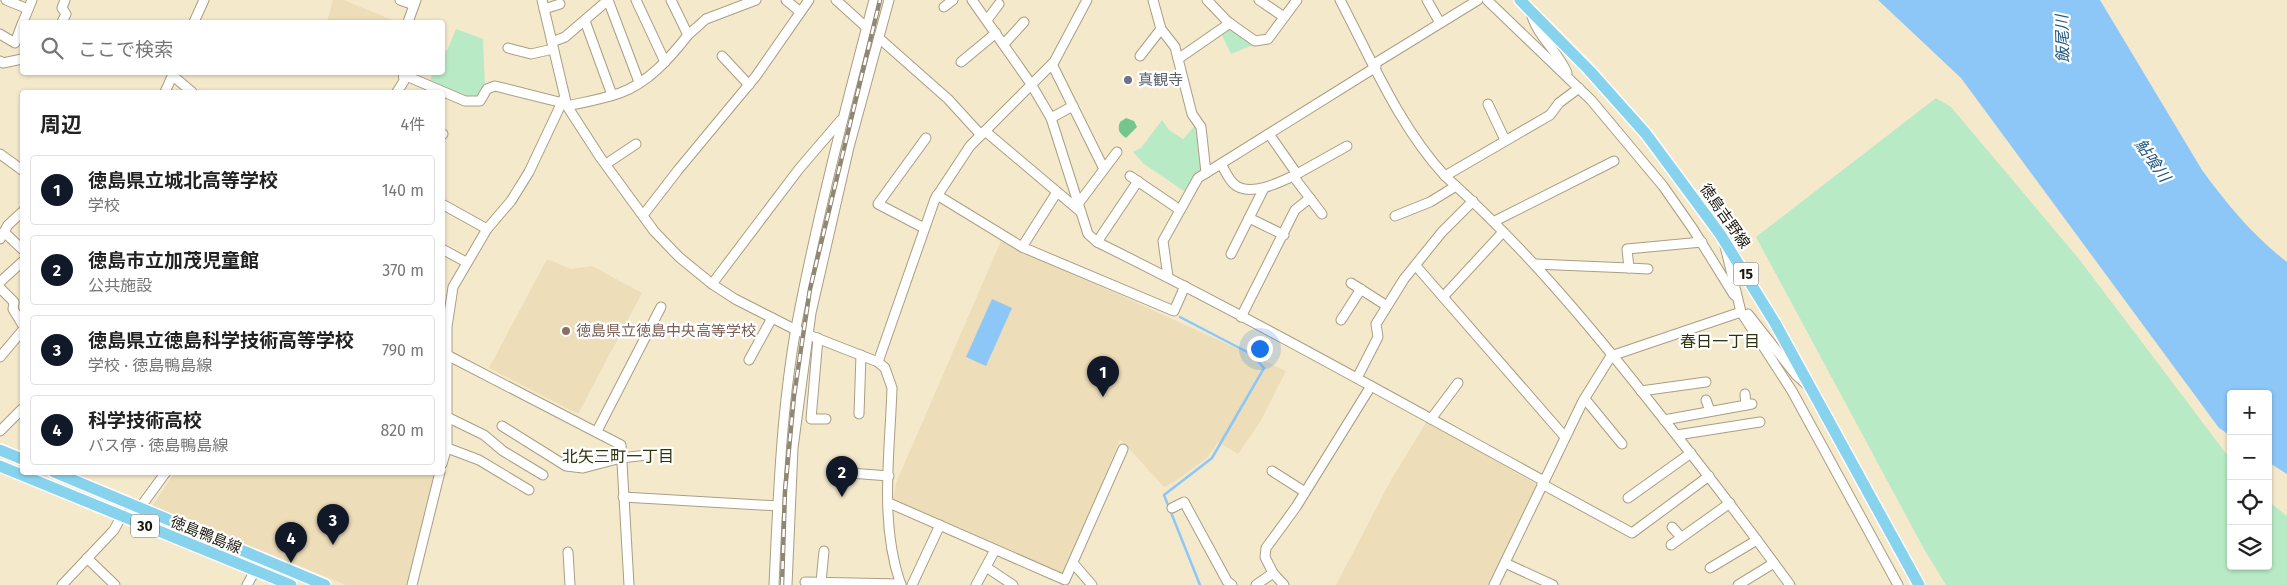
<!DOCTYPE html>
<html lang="ja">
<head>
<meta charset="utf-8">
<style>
  :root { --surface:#fff; --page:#f6f6f6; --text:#222; --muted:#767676; --line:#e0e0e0; --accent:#111827 }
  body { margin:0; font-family:"Fira Sans","Noto Sans JP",sans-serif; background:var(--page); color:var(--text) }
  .controls { position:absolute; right:15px; bottom:15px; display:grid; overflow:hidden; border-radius:5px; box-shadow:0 1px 4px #0004 }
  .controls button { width:45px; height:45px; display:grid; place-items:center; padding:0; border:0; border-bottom:1px solid var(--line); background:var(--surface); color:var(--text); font:25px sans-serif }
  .you { position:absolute; left:1259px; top:348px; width:18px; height:18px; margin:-12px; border:4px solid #fff; border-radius:50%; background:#1a73e8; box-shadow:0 0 0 8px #1a73e833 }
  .badge { display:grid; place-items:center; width:32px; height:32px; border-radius:50%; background:var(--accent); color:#fff; font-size:16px; font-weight:700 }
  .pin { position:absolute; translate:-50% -41px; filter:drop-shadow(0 1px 2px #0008) }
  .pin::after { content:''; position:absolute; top:26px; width:18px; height:15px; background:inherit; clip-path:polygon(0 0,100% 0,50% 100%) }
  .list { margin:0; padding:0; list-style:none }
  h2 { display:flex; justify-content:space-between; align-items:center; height:65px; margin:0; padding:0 20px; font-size:21px }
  h2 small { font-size:16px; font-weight:400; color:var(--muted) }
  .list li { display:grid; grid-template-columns:32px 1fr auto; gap:15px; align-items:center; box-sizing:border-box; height:70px; margin:0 10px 10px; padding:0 10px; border:1px solid var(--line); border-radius:5px }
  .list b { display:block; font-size:19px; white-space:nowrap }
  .list p { margin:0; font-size:16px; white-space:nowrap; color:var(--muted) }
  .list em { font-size:16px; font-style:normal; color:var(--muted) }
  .icon { flex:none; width:28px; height:28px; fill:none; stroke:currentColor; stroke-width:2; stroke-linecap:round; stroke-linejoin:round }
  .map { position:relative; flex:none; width:2287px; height:585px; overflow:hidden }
  .search { position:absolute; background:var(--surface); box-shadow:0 1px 4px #0004; left:20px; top:20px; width:425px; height:55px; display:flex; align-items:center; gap:12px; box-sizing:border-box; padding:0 18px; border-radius:5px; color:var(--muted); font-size:19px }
  .panel { position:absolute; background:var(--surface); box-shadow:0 1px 4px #0004; left:20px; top:90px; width:425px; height:385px; border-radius:5px }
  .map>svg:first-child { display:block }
  .built { fill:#edddb9 }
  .green { fill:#b8eac5 }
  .forest { fill:#74c68e }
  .water { fill:#8cc7f8 }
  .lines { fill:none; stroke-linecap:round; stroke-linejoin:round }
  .stream { stroke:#8cc7f8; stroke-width:2.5 }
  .minor-casing { stroke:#a99e83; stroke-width:11 }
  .major-casing { stroke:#fff; stroke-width:14 }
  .minor { stroke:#fff; stroke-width:9 }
  .major { stroke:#87d3ed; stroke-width:11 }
  .rail-casing { stroke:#8f8773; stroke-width:4.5 }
  .rail { stroke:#fff; stroke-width:2.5; stroke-dasharray:8; stroke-linecap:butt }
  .worship-dot { fill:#6b7280; stroke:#fff; stroke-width:2 }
  .education-dot { fill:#8d6e63; stroke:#fff; stroke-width:2 }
  .labels { text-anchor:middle; stroke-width:4.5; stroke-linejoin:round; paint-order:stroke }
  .shield { fill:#fff; stroke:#605d56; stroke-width:1 }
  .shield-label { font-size:14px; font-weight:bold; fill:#1c180e }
  .worship-label { font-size:15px; fill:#5b616d; stroke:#fff; text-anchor:start }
  .street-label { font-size:15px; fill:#1c180e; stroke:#fff }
  .education-label { font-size:15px; fill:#785e54; stroke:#fff; text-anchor:start }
  .water-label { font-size:16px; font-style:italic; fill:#225981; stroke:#fff }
  .neighbourhood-label { font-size:16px; fill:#2d330b; stroke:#fff }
</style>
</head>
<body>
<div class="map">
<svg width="2287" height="585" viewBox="0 0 2287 585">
  <rect width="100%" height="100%" fill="#f5e9cc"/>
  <!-- built -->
  <g class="built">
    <path d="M333,0H344L397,22H327Z"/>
    <path d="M1001,241L1286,371L1260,422L1238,454L1218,442L1207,458L1177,480L1164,487L1120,439L1064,574L893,500L896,483Z"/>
    <path d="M547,259L571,269L592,266L642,293L578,414L489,368Z"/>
    <path d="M1427,421L1538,485L1488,585H1336L1391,480Z"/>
    <path d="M174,473H439L407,585H346L152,506Z"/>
  </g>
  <!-- green -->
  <g class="green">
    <path d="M456,29L483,39L485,88L480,95L474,99L429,83L433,73L442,72L443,49L447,51Z"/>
    <path d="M1231,29L1253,45L1231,54L1222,35Z"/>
    <path d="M1936,98L1951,107L2079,259L2231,460V566H2268V501L2287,516V585H1946L1924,549L1756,237Z"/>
    <path d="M1162,120L1169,130L1183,139L1195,126L1203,172L1195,175L1184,191L1144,164L1133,152L1141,148Z"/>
  </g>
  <!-- forest -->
  <path class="forest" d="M1126,118L1134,121L1137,127L1126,138C1119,133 1117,130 1120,122Z"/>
  <!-- water -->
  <g class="water">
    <path d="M1878,0H2100L2202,170C2226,203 2254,237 2287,262V474L2268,462V394H2231V436L2219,428L1961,78Z"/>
    <path d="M992,299L1012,308L986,366L966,357Z"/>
  </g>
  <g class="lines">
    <!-- stream -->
    <path class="stream" d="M1180,317L1251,354L1264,368L1212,458L1164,495L1200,585"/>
    <defs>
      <g id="minor">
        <path d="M6,0L28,9"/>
        <path d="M400,0L414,5"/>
        <path d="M542,0L567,106L600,157L654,231L679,257L712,284L735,299L796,330L878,362L885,368L892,388C890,453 879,523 901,585"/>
        <path d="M608,0L639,82"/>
        <path d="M636,0L665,62"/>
        <path d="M671,0L688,35L706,19L756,0"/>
        <path d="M786,0L799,11"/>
        <path d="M836,0L867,28"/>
        <path d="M972,0L1031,84L1051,118L1088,234L1097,242C1249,317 1396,400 1544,481"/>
        <path d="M1153,0L1161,29L1175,47L1192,114L1201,127L1206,173"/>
        <path d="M1207,0L1228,22L1255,41L1268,39L1297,0"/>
        <path d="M1259,0L1284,17"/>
        <path d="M1340,0C1371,59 1399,126 1445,176"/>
        <path d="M1427,0L1440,23"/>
        <path d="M1487,0L1591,100L1663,186L1693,229L1734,295"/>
        <path d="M944,7L953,0"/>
        <path d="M544,9L560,4"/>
        <path d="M1531,12C1535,34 1558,51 1567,73"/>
        <path d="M987,20L999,4"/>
        <path d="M585,21L612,95"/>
        <path d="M23,22L32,0"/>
        <path d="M62,22L66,14L62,8L65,0"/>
        <path d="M194,22L204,0"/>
        <path d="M408,22L416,0"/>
        <path d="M0,34L15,43L22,24"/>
        <path d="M879,38L948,99L981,135"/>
        <path d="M552,42L565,37L608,0"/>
        <path d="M1004,44L1024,22"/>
        <path d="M508,48L531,54L553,49"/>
        <path d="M722,56L749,85"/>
        <path d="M1140,56L1161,29"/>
        <path d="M1178,59L1230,23"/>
        <path d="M0,61L3,63L22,59"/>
        <path d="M961,62L996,33"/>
        <path d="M1052,64L1104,169"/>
        <path d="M1374,64L1478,0"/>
        <path d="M404,75L465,101H480L487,89L495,86L563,103"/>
        <path d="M173,76L192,92"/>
        <path d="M1579,88L1559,103L1550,115L1445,176C1521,244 1587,322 1650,402C1698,462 1745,523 1790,585"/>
        <path d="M165,92L174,72"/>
        <path d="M397,92L404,81L403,72"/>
        <path d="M1488,104L1505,140"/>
        <path d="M567,106C585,102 603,99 620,93C648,83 670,58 688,35"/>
        <path d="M1051,118L1073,106"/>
        <path d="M985,131L1081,212"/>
        <path d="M442,134H443"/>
        <path d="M0,154L22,170"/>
        <path d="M606,164L636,144"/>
        <path d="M1221,164C1225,170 1228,179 1234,184C1249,198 1281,182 1297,174L1269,134"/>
        <path d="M1297,174L1347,146"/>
        <path d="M1130,176L1180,210"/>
        <path d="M1293,176L1322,214"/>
        <path d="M937,195L1022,247L1174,311L1185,286"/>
        <path d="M442,204L487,229"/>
        <path d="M1078,204L1117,152"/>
        <path d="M644,214L678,170L756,76L809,0"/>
        <path d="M1395,216L1430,202L1456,186"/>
        <path d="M1249,218L1284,235"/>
        <path d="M1495,221L1614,161"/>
        <path d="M924,228L878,204L926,138"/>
        <path d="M4,232L22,249"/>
        <path d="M0,239L8,225L22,212"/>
        <path d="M1097,242L1138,181"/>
        <path d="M1022,247L1057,192"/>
        <path d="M442,249L466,262"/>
        <path d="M1231,254L1264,188"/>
        <path d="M1535,264L1629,268L1627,249L1702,242"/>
        <path d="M1416,266L1565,437"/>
        <path d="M1629,268L1648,269"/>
        <path d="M1168,277L1163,241L1198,178L1376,67"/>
        <path d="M0,282L22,262"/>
        <path d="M1351,283L1387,306"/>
        <path d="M712,284L799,169L841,120"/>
        <path d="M0,288L14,302L13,309L22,324"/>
        <path d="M1443,297L1503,232"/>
        <path d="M1741,312L1792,391L1898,585"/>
        <path d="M1748,314L1796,375L1807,385"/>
        <path d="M1241,317L1295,210L1310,198"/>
        <path d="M1341,320L1361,289"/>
        <path d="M818,338L811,419H826"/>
        <path d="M447,355L621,445L629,585"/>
        <path d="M0,357L22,331"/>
        <path d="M749,360L772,318"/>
        <path d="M878,362L935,199L970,146L1054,62L1087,0"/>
        <path d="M1357,378L1378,337L1376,324L1404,279L1442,232L1473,201"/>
        <path d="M1641,391L1706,382"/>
        <path d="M1745,394L1746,405"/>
        <path d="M1585,399L1622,444"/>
        <path d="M1706,400L1710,411"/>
        <path d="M859,414L861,355"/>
        <path d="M447,417L484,435L503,451L543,475"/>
        <path d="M1431,419L1458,383"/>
        <path d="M1664,420L1752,404"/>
        <path d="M502,426L566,466L583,468L621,458L647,455"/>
        <path d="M0,431L22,409"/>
        <path d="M597,431L661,307"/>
        <path d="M1677,435L1760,422"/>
        <path d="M442,446L479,460L529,490"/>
        <path d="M442,464L447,447V327L453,287L487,229L511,201L529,172L564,98"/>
        <path d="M1272,471L1305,492"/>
        <path d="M837,472L889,476"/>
        <path d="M1542,484L1632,533L1709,476"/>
        <path d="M623,497L778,506"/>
        <path d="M1628,498L1691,453"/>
        <path d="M889,503L1065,580L1123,449"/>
        <path d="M1172,508L1184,502L1227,581L1232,585"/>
        <path d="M1672,527L1681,537"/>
        <path d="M1671,545L1730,503"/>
        <path d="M568,552L570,585"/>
        <path d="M87,558L115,585"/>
        <path d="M1073,563L1092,585"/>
        <path d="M1505,563L1553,585"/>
        <path d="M986,567L1013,585"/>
        <path d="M1710,568L1757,540"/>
        <path d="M805,582L901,584"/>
        <path d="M821,582L824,551"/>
        <path d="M62,585L114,530L121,517L139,509L166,472"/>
        <path d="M247,585L255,571"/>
        <path d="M412,585L440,472"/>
        <path d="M774,585C778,500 781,413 796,328C817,218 845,109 874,0"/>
        <path d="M787,585L793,448L811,313L849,147L889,0"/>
        <path d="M912,585L940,525"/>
        <path d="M976,585L995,550"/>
        <path d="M1256,585L1273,573"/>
        <path d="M1284,585L1273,573L1265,557L1266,548L1296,507L1371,386"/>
        <path d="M1494,585L1583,401L1611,356L1741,312L1725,246"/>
        <path d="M1738,585L1774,563"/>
      </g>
      <g id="major">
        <path d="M1520,0L1589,70L1646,134L1720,234L1775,323L1919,585"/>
        <path d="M0,450L22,459"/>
        <path d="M0,466L291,585"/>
        <path d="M54,472L325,585"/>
      </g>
    </defs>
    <!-- minor casing -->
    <use href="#minor" class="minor-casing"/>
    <!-- major casing -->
    <use href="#major" class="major-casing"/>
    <!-- minor -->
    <use href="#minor" class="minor"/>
    <!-- major -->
    <use href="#major" class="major"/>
    <defs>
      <path id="rail" d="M782,585L785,491L794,396L810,289L880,0"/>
    </defs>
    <!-- rail casing -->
    <use href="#rail" class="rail-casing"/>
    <!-- rail -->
    <use href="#rail" class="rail"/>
  </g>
  <!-- markers -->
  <circle class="worship-dot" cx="1128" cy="80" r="5"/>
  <circle class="education-dot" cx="566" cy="331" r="5"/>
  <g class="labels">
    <!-- shield labels -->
    <g class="shield">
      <rect x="1733.5" y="262.5" width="25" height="23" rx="4"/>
      <rect x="131" y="514.5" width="28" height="23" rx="4"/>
    </g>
    <g class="shield-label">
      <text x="1746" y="279">15</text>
      <text x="145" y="531">30</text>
    </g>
    <!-- worship labels -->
    <g class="worship-label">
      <text x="1138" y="85">真観寺</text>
    </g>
    <!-- street labels -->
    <g class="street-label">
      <text transform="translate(1725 216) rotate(55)" y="5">徳島吉野線</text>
      <text transform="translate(206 535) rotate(22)" y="5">徳島鴨島線</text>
    </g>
    <!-- education labels -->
    <g class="education-label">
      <text x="576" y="336">徳島県立徳島中央高等学校</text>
    </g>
    <!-- water labels -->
    <g class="water-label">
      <text transform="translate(2062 39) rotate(-92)" y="6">飯尾川</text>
      <text transform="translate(2153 160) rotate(55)" y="6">鮎喰川</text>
    </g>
    <!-- neighbourhood labels -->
    <g class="neighbourhood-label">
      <text x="1720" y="347">春日一丁目</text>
      <text x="618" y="462">北矢三町一丁目</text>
    </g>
  </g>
</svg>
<div class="controls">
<button>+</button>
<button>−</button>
<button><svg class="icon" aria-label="locate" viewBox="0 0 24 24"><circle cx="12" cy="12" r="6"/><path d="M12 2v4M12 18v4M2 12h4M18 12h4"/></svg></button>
<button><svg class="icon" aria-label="layers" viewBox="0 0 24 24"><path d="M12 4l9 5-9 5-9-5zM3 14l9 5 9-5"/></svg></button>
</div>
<div class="you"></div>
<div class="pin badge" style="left:1103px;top:397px">1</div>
<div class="pin badge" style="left:842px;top:497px">2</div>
<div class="pin badge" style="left:333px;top:545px">3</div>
<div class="pin badge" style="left:291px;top:563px">4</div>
<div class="search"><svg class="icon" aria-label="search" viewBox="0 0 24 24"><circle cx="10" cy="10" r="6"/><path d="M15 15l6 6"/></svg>ここで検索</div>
<section class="panel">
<h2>周辺<small>4件</small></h2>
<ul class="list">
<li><span class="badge">1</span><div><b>徳島県立城北高等学校</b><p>学校</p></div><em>140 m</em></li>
<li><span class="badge">2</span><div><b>徳島市立加茂児童館</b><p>公共施設</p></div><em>370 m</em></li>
<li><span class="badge">3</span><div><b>徳島県立徳島科学技術高等学校</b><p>学校 · 徳島鴨島線</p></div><em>790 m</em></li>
<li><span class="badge">4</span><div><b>科学技術高校</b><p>バス停 · 徳島鴨島線</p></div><em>820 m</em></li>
</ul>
</section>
</div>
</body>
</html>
